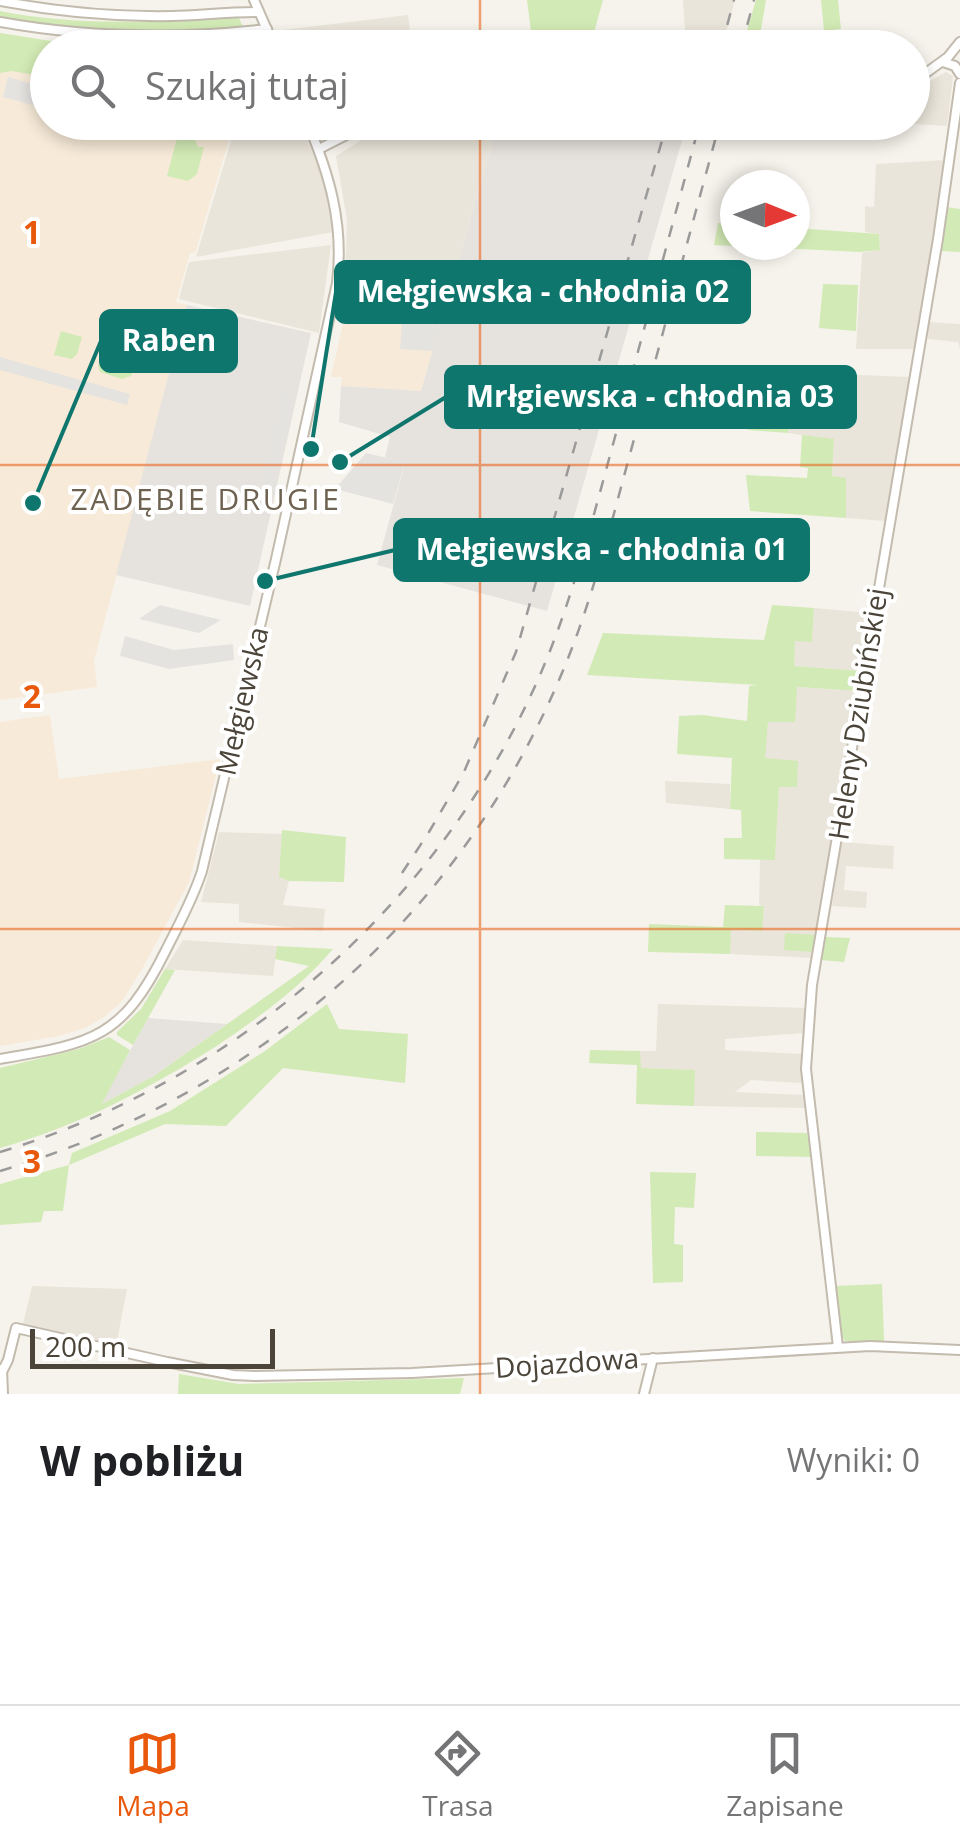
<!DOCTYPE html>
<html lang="pl">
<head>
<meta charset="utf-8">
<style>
  :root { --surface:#fff; --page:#f2f2f2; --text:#202124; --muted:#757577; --line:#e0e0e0; --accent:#ea580c }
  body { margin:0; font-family:"Open Sans",sans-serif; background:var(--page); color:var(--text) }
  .compass { position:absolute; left:720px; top:170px; width:90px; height:90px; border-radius:50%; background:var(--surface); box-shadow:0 5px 15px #0003; rotate:91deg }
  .scale { position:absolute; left:30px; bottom:25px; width:245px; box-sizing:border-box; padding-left:10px; border:5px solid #4b4439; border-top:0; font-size:28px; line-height:35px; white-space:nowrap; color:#4b4439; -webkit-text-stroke:8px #fff; paint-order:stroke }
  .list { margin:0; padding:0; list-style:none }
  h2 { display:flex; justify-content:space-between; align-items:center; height:130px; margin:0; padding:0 40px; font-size:42px }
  h2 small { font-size:32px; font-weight:400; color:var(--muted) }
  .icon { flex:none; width:55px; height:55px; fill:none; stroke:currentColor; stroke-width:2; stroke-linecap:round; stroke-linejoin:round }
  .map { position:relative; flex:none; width:960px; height:1394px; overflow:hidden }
  .search { position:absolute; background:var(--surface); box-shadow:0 5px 15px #0003; left:30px; right:30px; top:30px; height:110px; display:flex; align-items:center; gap:25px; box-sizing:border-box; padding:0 35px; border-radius:55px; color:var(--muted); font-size:38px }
  .sheet { height:310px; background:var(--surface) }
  nav { display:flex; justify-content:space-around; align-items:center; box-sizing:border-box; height:140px; border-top:2px solid var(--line); background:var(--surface); font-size:28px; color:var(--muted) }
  nav a { display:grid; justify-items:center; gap:5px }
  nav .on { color:var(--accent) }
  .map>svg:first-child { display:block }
  .residential { fill:#eae5da }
  .commercial { fill:#f7ead8 }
  .industrial { fill:#e6e2dd }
  .green { fill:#d2eab5 }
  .parking { fill:#e5e3e0 }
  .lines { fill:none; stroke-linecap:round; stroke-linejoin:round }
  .minor-casing { stroke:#c2bbae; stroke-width:12 }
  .minor { stroke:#fff; stroke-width:8 }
  .rail { stroke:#9a9a9a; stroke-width:2.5; stroke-dasharray:12 12; stroke-linecap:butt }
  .grid { fill:none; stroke:#e8590c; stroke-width:2.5; stroke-opacity:0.55 }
  .labels { text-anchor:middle; stroke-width:8; stroke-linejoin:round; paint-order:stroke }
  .street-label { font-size:28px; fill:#4b4439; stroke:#fff }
  .neighbourhood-label { font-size:30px; letter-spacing:2.5px; fill:#6e6250; stroke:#fff }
  .grid-label { font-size:32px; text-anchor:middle; font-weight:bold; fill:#e8590c; stroke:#fff; stroke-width:8; stroke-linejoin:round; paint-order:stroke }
  .leader { fill:none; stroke:#0f766e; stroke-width:4 }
  .callout-dot { fill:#0f766e; stroke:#fff; stroke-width:4 }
  .callout { fill:#0f766e; stroke:#0f766e; stroke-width:4 }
  .callout-label { font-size:30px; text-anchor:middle; font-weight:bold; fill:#fff }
</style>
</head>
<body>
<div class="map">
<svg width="960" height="1394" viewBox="0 0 960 1394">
  <rect width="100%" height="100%" fill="#f6f3ec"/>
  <!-- residential -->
  <g class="residential">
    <path d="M683,0H735L722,47H686Z"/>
    <path d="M408,15L412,46L290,47L283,30Z"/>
    <path d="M946,72L953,76L947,126L897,123L912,122L913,91Z"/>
    <path d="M242,122L299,123L325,180L333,232L196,257L236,124Z"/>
    <path d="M398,123H498L440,324L344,318L347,220L336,156L363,139Z"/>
    <path d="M947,160L916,349H856L862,253L880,249L879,234L865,232V206L874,207L876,164Z"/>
    <path d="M331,245L319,333L179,299L189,262Z"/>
    <path d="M929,322L960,324V349L958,342L928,339Z"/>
    <path d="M785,372L910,377L885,521L846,518V479L832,476L834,440L788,433L790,399H782Z"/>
    <path d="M814,608L870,613L861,671L793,666L795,641H812Z"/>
    <path d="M796,687L860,691L813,958L730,954V929L761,931L764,906L759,905L760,860L775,859L779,787H797L764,759L768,721Z"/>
    <path d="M665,781L730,784V809L666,803Z"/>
    <path d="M219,832L282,834L279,877L289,881L283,905L325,909L323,931L239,922V904L201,902Z"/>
    <path d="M841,842L894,846L893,869L846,866L844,890L867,892L866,908L832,906Z"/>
    <path d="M183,940L277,946L273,976L165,969Z"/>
    <path d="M658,1004L810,1008L803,1033L725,1039V1050L803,1054L802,1083L751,1080L735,1092L806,1095L808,1108L694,1106V1070L640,1068V1051H656Z"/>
    <path d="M32,1286L127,1289L116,1346L23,1324Z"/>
  </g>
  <!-- commercial -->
  <g class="commercial">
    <path d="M47,63L48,122L234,123L195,253H190L176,302L187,305L94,661L97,687L0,700V72Z"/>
    <path d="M344,318L440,324L421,391L341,386L342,377H331Z"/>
    <path d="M50,715L59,779L220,759L189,882L142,969L122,1001L104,1017L85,1028L59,1036L0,1046V722Z"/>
  </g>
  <!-- industrial -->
  <g class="industrial">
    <path d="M498,123H687L547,611L377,565L405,463L385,457L390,437L339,422L341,386L421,391Z"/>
    <path d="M187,305L311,333L250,606L116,575Z"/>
    <path d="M148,1018L227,1024L154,1076L100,1105Z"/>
  </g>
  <!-- green -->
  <g class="green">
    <path d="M527,0H603L590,47H533Z"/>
    <path d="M756,0H766L761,29L760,47H742Z"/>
    <path d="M821,0H838L841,29L824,31Z"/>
    <path d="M0,11C71,26 166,23 238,16L243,27C158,34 84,32 0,18Z"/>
    <path d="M0,33L64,43L119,47L48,48L47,77L11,71L0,73Z"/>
    <path d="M104,123V122L196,123L137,135L105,129Z"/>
    <path d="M193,134L198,147H204L197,174L188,181L167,176L177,138Z"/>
    <path d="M946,207L960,209V252L939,251Z"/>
    <path d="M718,223L735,224V245H795V228L879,234L880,250L860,252L714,245Z"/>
    <path d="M823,284L858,285L856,331L819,328Z"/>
    <path d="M61,331L82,337L77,354L72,359L54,355Z"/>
    <path d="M105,343L140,353L131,376L122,379L100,372L98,366Z"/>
    <path d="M751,396L790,399L788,433L748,430Z"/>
    <path d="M802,435L834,439L832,476L846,478V518L750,511L746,475L807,478L808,468L800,467Z"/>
    <path d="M772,605L814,608L812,642L795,641L794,666L861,671L860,691L797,687L795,722H768L765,758L798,761L797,787H779L775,860L724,859V838H742L741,810L730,809L732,758L677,754L679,716L703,715L747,721L749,686L758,685L587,675L603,633L764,640Z"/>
    <path d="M282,830L346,837L344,882L289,881L279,877Z"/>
    <path d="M725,905L764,906L762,931L731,929L730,954L648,952L649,924L723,927Z"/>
    <path d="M785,933L816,935L815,952L784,950Z"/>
    <path d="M825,937L850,938L844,962L821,960Z"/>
    <path d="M277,946L333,949C299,989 258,1018 215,1047C147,1090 78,1126 0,1148V1068L79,1049L109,1037L130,1050L102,1104L154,1076L309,966L275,959Z"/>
    <path d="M165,969L175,970L133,1045L117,1035V1032L141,1009Z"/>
    <path d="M327,1004L339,1029L408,1034L405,1083L283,1068L226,1126L165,1124L69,1165L63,1211H44L41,1222L0,1225V1184L69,1165L72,1153L170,1111L265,1051Z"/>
    <path d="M590,1050L640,1051L641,1068L695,1070L694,1106L636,1104L637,1065L589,1063Z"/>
    <path d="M756,1132L807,1133L812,1157L756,1156Z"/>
    <path d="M650,1172L696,1173L694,1208L675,1207L674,1244L683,1245V1282L653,1283Z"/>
    <path d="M882,1284L884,1342L845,1341L841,1334L836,1286Z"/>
    <path d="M179,1374L239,1384L464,1378L460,1394H178Z"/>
  </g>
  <!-- parking -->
  <g class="parking">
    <path d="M8,77L47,88V109L3,97Z"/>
    <path d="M402,322L440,324L433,351L400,349Z"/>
    <path d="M0,357L130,394L127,405L0,370Z"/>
    <path d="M281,389L289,391L295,397L271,508L256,505Z"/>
    <path d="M366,453L405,462L393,504L335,489Z"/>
    <path d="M160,605L221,620L199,633L139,619Z"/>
    <path d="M125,636L174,650L233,644L234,660L169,669L120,656Z"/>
  </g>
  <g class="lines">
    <defs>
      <g id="minor">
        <path d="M254,0L275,48"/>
        <path d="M0,1C57,12 115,17 172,16C201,15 230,12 259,12"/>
        <path d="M0,22C89,38 177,39 267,29"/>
        <path d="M943,62L955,66L960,74"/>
        <path d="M912,83L948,57L960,42"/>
        <path d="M319,149L372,122"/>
        <path d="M0,1059C93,1043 122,1039 166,950C179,924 193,899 202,871L276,559L337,283C344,225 330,175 307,122"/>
        <path d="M838,1347L806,1069L812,985L938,239L960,83"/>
        <path d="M2,1369L3,1394"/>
        <path d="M3,1370L8,1360L16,1328L167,1362L233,1375L255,1376L412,1373L870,1346L960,1350"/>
        <path d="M644,1394L653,1358"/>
      </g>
    </defs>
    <!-- minor casing -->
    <use href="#minor" class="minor-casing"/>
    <!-- minor -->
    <use href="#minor" class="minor"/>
    <!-- rail -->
    <g class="rail">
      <path d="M721,48L734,0"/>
      <path d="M741,48L754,0"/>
      <path d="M402,873L429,832L463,774L516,652L667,123"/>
      <path d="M0,1152C238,1080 440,904 540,675C573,599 593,517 615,437C643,332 672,227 700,122"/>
      <path d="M0,1171C251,1097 455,922 559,680C592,604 611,523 633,443C662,336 691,229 720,122"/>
    </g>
  </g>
  <!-- grid -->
  <path class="grid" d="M480,0V48M480,122V1394M0,465H960M0,929H960"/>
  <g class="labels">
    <!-- street labels -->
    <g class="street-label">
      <text transform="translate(242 701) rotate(-77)" y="10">Mełgiewska</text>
      <text transform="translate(858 714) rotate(-81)" y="10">Heleny Dziubińskiej</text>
      <text transform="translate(567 1363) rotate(-4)" y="10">Dojazdowa</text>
    </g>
    <!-- neighbourhood labels -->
    <g class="neighbourhood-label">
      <text x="206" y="510">ZADĘBIE DRUGIE</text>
    </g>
  </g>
  <g class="grid-label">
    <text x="32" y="244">1</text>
    <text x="32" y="708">2</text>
    <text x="32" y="1173">3</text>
  </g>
  <!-- callouts -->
  <path class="leader" d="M311 449L336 292M33 503L101 341M340 462L446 397M265 581L395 550"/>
  <g class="callout-dot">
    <circle cx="311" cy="449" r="10"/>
    <circle cx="33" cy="503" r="10"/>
    <circle cx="340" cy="462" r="10"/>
    <circle cx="265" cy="581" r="10"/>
  </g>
  <g class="callout">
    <rect x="336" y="262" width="413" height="60" rx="10"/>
    <rect x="101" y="311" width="135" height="60" rx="10"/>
    <rect x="446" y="367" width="409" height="60" rx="10"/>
    <rect x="395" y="520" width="413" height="60" rx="10"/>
  </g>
  <g class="callout-label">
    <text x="543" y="302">Mełgiewska - chłodnia 02</text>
    <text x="169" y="351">Raben</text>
    <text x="650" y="407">Mrłgiewska - chłodnia 03</text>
    <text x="602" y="560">Mełgiewska - chłodnia 01</text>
  </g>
</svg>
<svg class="compass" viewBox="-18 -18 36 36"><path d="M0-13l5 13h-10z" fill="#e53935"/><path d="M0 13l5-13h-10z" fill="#757577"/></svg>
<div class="scale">200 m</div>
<div class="search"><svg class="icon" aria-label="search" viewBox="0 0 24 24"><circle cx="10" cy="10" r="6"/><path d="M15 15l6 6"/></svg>Szukaj tutaj</div>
</div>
<section class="sheet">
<h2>W pobliżu<small>Wyniki: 0</small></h2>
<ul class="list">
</ul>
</section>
<nav>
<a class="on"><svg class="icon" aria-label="map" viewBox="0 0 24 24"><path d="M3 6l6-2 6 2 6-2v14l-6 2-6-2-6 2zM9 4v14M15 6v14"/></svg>Mapa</a>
<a><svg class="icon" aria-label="directions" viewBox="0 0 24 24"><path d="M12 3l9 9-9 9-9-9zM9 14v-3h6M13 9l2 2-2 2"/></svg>Trasa</a>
<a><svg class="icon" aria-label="saved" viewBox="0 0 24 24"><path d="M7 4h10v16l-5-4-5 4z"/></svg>Zapisane</a>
</nav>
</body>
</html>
